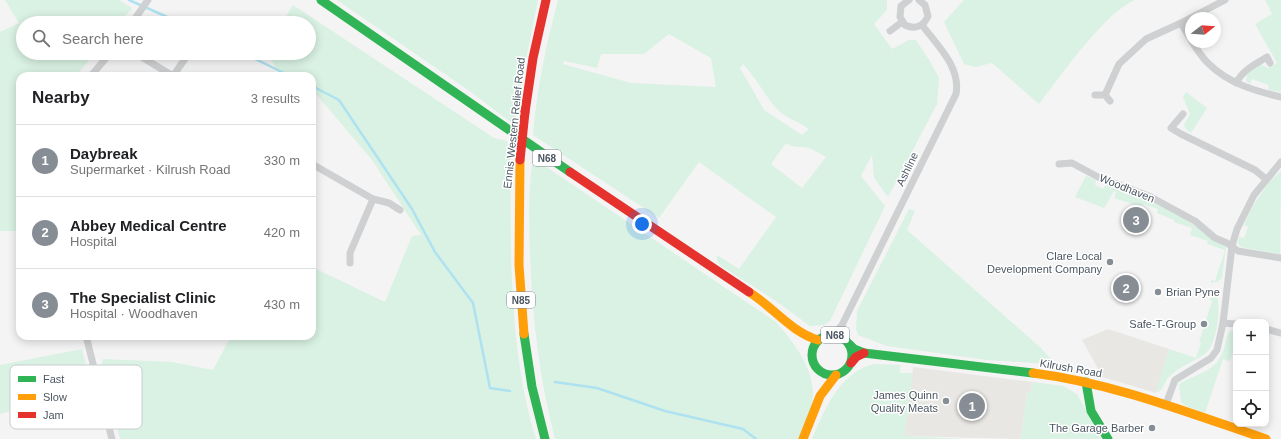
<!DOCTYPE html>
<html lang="en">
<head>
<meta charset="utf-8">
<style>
  :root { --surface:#fff; --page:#f2f2f2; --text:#202124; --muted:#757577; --line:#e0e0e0; --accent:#868d94 }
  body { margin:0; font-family:Arial,sans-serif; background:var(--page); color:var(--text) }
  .controls { position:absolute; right:12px; bottom:12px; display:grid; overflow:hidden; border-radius:8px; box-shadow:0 2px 10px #0003 }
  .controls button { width:36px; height:36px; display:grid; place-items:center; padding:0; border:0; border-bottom:1px solid var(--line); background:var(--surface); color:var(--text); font:20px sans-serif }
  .compass { position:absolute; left:1185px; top:12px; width:36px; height:36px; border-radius:50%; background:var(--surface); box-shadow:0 2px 10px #0003; rotate:73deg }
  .you { position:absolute; left:642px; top:224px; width:14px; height:14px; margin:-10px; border:3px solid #fff; border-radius:50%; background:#1a73e8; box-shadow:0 0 0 6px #1a73e833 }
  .badge { display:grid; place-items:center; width:26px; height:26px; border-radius:50%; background:var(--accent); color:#fff; font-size:13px; font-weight:700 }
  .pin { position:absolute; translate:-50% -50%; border:2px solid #fff; box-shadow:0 1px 4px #0006 }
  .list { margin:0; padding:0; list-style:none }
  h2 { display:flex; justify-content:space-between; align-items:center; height:52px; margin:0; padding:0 16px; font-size:17px }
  h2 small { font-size:13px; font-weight:400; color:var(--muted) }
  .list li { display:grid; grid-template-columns:26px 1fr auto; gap:12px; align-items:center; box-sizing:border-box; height:72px; padding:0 16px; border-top:1px solid var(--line) }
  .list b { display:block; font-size:15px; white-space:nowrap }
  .list p { margin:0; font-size:13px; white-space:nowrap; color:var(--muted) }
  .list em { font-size:13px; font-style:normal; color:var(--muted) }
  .icon { flex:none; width:22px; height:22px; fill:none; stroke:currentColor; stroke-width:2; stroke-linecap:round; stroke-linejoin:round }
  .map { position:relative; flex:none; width:1281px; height:439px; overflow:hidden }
  .search { position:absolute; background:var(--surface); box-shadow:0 2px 10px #0003; left:16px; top:16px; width:300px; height:44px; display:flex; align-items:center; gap:10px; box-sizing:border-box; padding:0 14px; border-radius:22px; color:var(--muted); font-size:15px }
  .panel { position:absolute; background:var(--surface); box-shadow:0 2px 10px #0003; left:16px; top:72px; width:300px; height:268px; border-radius:12px }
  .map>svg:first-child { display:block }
  .commercial { fill:#e8e7e3 }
  .green { fill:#d9f2e3; fill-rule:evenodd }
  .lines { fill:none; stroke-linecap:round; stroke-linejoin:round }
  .stream { stroke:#aee2f0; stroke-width:2.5 }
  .street { stroke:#ced0d2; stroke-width:7 }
  .fast { stroke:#30b455; stroke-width:9 }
  .slow { stroke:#ff9f0a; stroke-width:9 }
  .jam { stroke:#e5322d; stroke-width:9 }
  .jam-bridge { stroke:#e5322d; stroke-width:9 }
  .poi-dot { fill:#868d94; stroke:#fff; stroke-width:1.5 }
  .labels { text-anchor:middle; stroke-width:3; stroke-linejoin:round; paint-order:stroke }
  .shield { fill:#fff; stroke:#808990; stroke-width:1 }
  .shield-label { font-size:10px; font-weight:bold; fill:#4a5661 }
  .street-label { font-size:11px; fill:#4a5661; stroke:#fff }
  .poi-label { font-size:11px; fill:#4a5661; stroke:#fff; text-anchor:end }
  .key { fill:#fff; stroke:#c9ccd0; stroke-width:1 }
  .key-label { font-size:11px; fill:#4a5661 }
</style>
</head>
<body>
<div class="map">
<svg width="1281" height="439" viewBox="0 0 1281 439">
  <rect width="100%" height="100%" fill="#f4f4f4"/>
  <!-- commercial -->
  <g class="commercial">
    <path d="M1108,329L1169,349L1156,393L1099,376L1101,374L1082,340Z"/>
    <path d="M913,367L1033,382L1031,392H1027L1021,439L904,436Z"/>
  </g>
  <!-- green -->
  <g class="green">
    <path d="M5,0H119L132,8L119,23H23V53H95L76,76H20V231H0V32L19,23Z"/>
    <path d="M337,0H538L513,124L471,92Z"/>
    <path d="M558,0H887V10L874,24L892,49L909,40H916L931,63L939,78L937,104L888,197L874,178L872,155L861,176L885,206L830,321L824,325L810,326L776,301L721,266L717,261V255L739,269L776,217L699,162L659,218L533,135C537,89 546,45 558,0ZM669,34L711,58L716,87L631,83L563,64L564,61L597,68L601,54H644ZM743,64C756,77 764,95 777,109C785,118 800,122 809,129L802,135L764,110L740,68ZM786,143L791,146L810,148L826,157L802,188L771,164Z"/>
    <path d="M964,0H1135C1104,13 1061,76 1039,104L992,63L975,67L964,64L944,22Z"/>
    <path d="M1265,0H1281V92L1268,90L1269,85L1252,79L1250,84L1246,81L1247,74L1260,64L1268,68L1277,63L1255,24L1272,14Z"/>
    <path d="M293,5L494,138L507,141L511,156C510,246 509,353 536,439H120L101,369L103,359L172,362L213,370L231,336H312V267L385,302L412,236L421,235L372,160L316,94L312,92V76H281L267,53H309V23H282Z"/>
    <path d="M1186,92L1207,108L1191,133L1186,129L1184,125L1190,114L1183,97Z"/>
    <path d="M533,158L776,322C795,344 818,373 812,404C810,416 803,428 799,439H555C539,377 532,316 530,252C529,221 528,189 533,158Z"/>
    <path d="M1281,171L1280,254L1240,247L1238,243L1239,237L1244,238L1248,227L1244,225L1251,209L1269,182Z"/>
    <path d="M1086,176L1096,180L1095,185L1103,189L1106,185C1128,195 1153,201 1175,213C1193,222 1207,238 1226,246L1222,278L1217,282L1211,283V280L1215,281L1225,250L1207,244L1208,241L1190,235L1192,228L1174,222V220L1157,213L1158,209L1143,204L1141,207L1114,198L1116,192L1114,191L1104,208L1075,197Z"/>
    <path d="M909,209L915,211L907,230L1041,348L1052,360L1049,364L987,360L887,346L858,335L856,329L857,311Z"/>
    <path d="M1212,293L1217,295C1221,308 1217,344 1206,353C1194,362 1179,366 1169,377C1165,381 1164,387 1159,392L1156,391L1169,349L1196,358L1201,343L1199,342L1212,301L1210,300Z"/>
    <path d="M1236,329V343L1230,361L1223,359L1205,413L1186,406L1181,402L1179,384C1193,375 1212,373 1221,356C1225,349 1225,340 1229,332Z"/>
    <path d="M82,349L91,387L0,414V365Z"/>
    <path d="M874,364L900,365V373H913L904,436L965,439H812C824,410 840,372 874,364Z"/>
    <path d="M1033,382L1063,386L1077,394L1101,439H1021L1027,392H1031Z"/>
  </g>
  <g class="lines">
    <!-- stream -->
    <g class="stream">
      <path d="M129,0L181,23"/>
      <path d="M243,53L290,76"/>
      <path d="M312,86L339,100L412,209L435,252L473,303L490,388L510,391"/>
      <path d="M555,382L597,388L665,411L743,429L756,439"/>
    </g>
    <!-- street -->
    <g class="street">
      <path d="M909,0L901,6L900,17L905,25C915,30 924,26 928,16L925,5L919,0"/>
      <path d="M132,23L148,0"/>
      <path d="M1181,23L1191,40"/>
      <path d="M890,31L902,22"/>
      <path d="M1192,42C1197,49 1202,58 1209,64C1228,83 1255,91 1281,97"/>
      <path d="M135,53L173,76L189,53"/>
      <path d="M91,76L110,53"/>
      <path d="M1236,83C1243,70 1255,64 1267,57L1270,63"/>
      <path d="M1095,95H1105L1110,101"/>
      <path d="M1105,95L1119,64L1146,39L1181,23L1225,0"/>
      <path d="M1183,114L1171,128L1181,134L1255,170L1266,179"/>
      <path d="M312,164L373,199L350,253V263"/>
      <path d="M1059,164L1072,163L1098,177L1149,196L1195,221L1215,238L1227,243L1238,251L1281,258"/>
      <path d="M373,199L389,203L400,210"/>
      <path d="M1223,323L1236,324"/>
      <path d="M842,326L843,338"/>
      <path d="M1266,329L1281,333"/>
      <path d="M831,334L836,332L842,325L956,94C961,67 937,45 922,25"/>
      <path d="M86,336L112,439"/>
      <path d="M1166,404L1175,380L1211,358L1217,350L1223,323L1232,246L1237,229L1254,195L1281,162"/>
    </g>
    <!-- fast -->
    <g class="fast">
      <path d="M321,0L570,172"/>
      <path d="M524,334L532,387L545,439"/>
      <circle cx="832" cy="355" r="20"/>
      <path d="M850,345L854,349L864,353L1033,373"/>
      <path d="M1086,382L1091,411L1108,439"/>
    </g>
    <!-- slow -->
    <g class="slow">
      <path d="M520,160L519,265L524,334"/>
      <path d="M749,292C773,307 791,332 818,340"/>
      <path d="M1033,373C1113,383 1189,413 1266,439"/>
      <path d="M803,439L820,396L836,375"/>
    </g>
    <!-- jam -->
    <g class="jam">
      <path d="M525,112L533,58L546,0"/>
      <path d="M570,172L749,292"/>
      <path d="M851,363L856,357L864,353"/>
    </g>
    <!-- jam-bridge -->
    <path class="jam-bridge" d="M520,160L525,112"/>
  </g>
  <!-- markers -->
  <g class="poi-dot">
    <circle cx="1110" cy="262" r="4"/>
    <circle cx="1158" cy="292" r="4"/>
    <circle cx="1204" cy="324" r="4"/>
    <circle cx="946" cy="401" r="4"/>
    <circle cx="1152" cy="428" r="4"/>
  </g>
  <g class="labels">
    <!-- shield labels -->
    <g class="shield">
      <rect x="533" y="150" width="28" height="16" rx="3"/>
      <rect x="507" y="292" width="28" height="16" rx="3"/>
      <rect x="821" y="327" width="28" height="16" rx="3"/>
    </g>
    <g class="shield-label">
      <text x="547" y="162">N68</text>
      <text x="521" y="304">N85</text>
      <text x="835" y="339">N68</text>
    </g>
    <!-- street labels -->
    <g class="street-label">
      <text transform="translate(514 123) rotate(-84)" y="4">Ennis Western Relief Road</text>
      <text transform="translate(907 169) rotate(-64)" y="4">Ashline</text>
      <text transform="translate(1127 188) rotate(22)" y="4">Woodhaven</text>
      <text transform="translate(1071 368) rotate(10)" y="4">Kilrush Road</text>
    </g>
    <!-- poi labels -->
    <g class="poi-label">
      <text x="1102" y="260">Clare Local<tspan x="1102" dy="13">Development Company</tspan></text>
      <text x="1166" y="296" text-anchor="start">Brian Pyne</text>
      <text x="1196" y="328">Safe-T-Group</text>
      <text x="938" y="399">James Quinn<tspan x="938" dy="13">Quality Meats</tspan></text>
      <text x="1144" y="432">The Garage Barber</text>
    </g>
  </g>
  <!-- legend -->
  <rect x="10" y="365" width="132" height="64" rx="6" class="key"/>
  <rect x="18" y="376" width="18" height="6" fill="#30b455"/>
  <rect x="18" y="394" width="18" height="6" fill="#ff9f0a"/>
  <rect x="18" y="412" width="18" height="6" fill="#e5322d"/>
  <g class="key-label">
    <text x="43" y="383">Fast</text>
    <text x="43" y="401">Slow</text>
    <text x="43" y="419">Jam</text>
  </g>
</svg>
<div class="controls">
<button>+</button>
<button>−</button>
<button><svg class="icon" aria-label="locate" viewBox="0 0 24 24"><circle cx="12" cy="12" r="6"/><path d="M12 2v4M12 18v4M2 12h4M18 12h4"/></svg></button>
</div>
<svg class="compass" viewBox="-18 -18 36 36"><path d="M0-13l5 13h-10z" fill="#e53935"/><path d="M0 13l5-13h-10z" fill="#757577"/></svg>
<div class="you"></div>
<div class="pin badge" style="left:972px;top:406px">1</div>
<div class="pin badge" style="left:1126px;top:288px">2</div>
<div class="pin badge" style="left:1136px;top:220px">3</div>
<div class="search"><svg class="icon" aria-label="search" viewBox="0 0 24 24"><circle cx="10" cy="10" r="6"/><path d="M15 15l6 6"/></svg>Search here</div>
<section class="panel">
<h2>Nearby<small>3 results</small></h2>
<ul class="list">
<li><span class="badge">1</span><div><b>Daybreak</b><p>Supermarket · Kilrush Road</p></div><em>330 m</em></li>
<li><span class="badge">2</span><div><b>Abbey Medical Centre</b><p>Hospital</p></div><em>420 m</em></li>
<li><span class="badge">3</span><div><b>The Specialist Clinic</b><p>Hospital · Woodhaven</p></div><em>430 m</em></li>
</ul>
</section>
</div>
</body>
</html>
